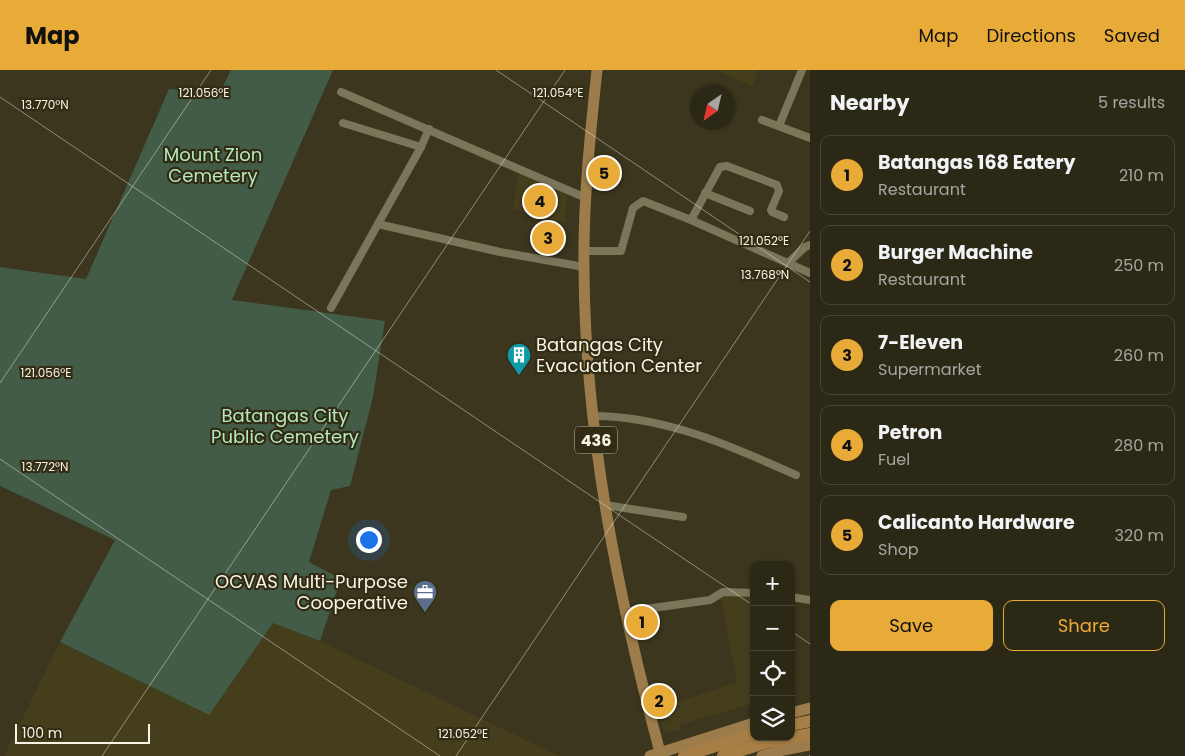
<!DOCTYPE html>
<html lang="en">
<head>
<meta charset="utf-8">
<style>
  :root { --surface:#2c2816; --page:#383423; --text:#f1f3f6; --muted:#a6a6a1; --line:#484435; --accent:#e8ab37 }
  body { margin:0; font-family:Poppins,sans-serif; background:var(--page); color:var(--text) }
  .controls { position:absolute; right:15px; bottom:15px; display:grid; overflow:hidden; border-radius:10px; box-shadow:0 1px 4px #0004 }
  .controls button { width:45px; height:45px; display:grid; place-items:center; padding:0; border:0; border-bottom:1px solid var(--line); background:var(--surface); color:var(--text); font:25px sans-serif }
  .compass { position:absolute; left:690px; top:15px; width:45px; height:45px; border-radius:50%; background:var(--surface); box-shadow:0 1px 4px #0004; rotate:214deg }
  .scale { position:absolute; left:15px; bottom:12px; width:135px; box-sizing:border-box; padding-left:5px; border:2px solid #f8f4e5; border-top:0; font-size:14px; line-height:18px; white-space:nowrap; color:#f8f4e5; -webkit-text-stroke:4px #312c13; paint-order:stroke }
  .you { position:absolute; left:368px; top:469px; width:18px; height:18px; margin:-12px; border:4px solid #fff; border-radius:50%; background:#1a73e8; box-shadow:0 0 0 8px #1a73e833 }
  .badge { display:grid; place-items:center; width:32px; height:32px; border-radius:50%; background:var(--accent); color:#111; font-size:16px; font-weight:700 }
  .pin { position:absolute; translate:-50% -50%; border:2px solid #fff; box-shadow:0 1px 5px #0006 }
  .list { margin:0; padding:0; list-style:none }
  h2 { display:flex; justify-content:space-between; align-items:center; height:65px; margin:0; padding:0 20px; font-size:21px }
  h2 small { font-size:16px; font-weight:400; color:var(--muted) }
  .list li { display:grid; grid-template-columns:32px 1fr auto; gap:15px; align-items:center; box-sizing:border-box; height:80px; margin:0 10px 10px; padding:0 10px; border:1px solid var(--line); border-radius:10px }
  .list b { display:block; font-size:19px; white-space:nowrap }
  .list p { margin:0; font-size:16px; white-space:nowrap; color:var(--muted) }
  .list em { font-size:16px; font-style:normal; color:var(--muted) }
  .actions { display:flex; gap:10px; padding:15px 20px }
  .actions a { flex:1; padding:11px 0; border:1px solid var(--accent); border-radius:10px; text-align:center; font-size:18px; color:var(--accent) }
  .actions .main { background:var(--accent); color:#111 }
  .icon { flex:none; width:28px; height:28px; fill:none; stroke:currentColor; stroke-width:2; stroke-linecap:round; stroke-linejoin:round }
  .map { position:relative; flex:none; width:810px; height:686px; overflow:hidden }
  header { display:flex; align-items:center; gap:30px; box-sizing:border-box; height:70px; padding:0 25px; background:var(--accent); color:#111 }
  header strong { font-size:24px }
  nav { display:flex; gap:28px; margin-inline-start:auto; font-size:18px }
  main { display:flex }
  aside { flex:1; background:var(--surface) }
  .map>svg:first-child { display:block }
  .built { fill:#453e1d }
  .green { fill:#425c47 }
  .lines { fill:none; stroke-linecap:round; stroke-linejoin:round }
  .minor { stroke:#7b755a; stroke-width:8 }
  .primary { stroke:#9c7c4a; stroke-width:11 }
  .trunk { stroke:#a77e45; stroke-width:12 }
  .ticks { fill:none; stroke:#f8f4e5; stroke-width:1; stroke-opacity:0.45 }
  .labels { text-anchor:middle; stroke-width:4.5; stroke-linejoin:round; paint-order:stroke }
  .shield { fill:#312c13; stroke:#bcb8a6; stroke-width:1 }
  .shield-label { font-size:16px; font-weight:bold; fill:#f8f4e5 }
  .park-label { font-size:18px; fill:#b4eabe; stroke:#312c13 }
  .poi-label { font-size:18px; fill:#f8f4e5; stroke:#312c13; text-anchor:start }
  .ticks-label { font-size:12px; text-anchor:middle; fill:#f8f4e5; stroke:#312c13; stroke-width:4.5; stroke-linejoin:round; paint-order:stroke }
</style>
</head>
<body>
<header>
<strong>Map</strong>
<nav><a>Map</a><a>Directions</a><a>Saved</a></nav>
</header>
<main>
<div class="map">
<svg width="810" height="686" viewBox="0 0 810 686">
  <rect width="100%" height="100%" fill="#3b361d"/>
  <!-- built -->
  <g class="built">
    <path d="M715,0H758L752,16Z"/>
    <path d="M519,101L567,123L565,153L513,139Z"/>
    <path d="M725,525L754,528V633L679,655L680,660L665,663L657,639L737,612L721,529Z"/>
    <path d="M273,553L320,571L559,686H4L60,572L208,645Z"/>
  </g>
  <!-- green -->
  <path class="green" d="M231,0H333L232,230L385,251L373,327L350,416L331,420L309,492L341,509L320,571L273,553L209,645L60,572L115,470L0,416V197L86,209L169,19L220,22Z"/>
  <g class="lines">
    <!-- minor -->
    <g class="minor">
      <path d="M341,22L586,128"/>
      <path d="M762,50L810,68"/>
      <path d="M343,53L421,77"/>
      <path d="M779,56L802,0"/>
      <path d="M705,123L750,141"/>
      <path d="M691,150L720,97L727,96L777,115L779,121L771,140L772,142L784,147"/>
      <path d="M378,154L500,182L584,197"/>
      <path d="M584,181H621L633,138L643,131L691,150L810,203"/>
      <path d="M788,193L805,177L810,175"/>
      <path d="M331,238L421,77L429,59"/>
      <path d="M593,346C665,346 731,376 796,405"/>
      <path d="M605,435L683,447"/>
      <path d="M791,527L810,530"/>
      <path d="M624,542L710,530L723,522L754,523"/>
    </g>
    <!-- primary -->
    <g class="primary">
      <path d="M597,0C590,66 583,133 584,199C585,365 618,527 661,686"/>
      <path d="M791,643L810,638"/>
      <path d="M650,686L754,653"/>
      <path d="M762,686L779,681L810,675"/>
    </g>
    <!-- trunk -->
    <g class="trunk">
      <path d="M791,655L810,651"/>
      <path d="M684,686L754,664"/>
      <path d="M723,686L768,672L810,664"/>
    </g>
  </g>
  <!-- ticks -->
  <path class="ticks" d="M496,0L810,212M0,27L754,536M0,313L211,0M0,389L440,686M791,561L810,574M102,686L565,0M456,686L810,161M809,686L810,685"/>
  <!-- icons -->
  <defs>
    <symbol id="building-pin" viewBox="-11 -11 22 30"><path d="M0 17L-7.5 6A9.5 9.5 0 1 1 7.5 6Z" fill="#0f9aa8" stroke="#312c13"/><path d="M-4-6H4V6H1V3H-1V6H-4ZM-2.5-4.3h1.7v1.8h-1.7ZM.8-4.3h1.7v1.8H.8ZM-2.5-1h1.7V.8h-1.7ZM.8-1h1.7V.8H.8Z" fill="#fff"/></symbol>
    <symbol id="office-pin" viewBox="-11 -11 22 30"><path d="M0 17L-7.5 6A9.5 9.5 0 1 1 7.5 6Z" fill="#5c6f8a" stroke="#312c13"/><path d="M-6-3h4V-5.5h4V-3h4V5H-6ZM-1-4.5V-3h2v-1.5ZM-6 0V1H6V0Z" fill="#fff"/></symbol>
  </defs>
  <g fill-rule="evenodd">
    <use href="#building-pin" x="505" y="271" width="28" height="38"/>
    <use href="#office-pin" x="411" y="508" width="28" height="38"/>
  </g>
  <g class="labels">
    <!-- shield labels -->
    <rect class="shield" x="575" y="356.5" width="42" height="27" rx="4"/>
    <g class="shield-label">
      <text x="596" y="376">436</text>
    </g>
    <!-- park labels -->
    <g class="park-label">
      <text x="213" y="91">Mount Zion<tspan x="213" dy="21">Cemetery</tspan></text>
      <text x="285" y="352">Batangas City<tspan x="285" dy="21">Public Cemetery</tspan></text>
    </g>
    <!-- poi labels -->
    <g class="poi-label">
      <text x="536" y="281">Batangas City<tspan x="536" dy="21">Evacuation Center</tspan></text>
      <text x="408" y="518" text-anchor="end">OCVAS Multi-Purpose<tspan x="408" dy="21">Cooperative</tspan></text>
    </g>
  </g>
  <g class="ticks-label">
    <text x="204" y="27">121.056°E</text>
    <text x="558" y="27">121.054°E</text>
    <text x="45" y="39">13.770°N</text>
    <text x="764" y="175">121.052°E</text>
    <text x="765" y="209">13.768°N</text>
    <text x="46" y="307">121.056°E</text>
    <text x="45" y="401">13.772°N</text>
    <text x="463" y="668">121.052°E</text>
  </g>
</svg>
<div class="controls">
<button>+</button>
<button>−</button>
<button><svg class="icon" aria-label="locate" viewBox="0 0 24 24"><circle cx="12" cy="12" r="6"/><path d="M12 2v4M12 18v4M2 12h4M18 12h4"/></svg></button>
<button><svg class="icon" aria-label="layers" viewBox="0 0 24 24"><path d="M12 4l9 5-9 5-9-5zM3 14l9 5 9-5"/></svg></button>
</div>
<svg class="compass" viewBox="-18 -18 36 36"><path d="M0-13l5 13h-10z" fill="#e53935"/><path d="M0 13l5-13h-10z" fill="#a6a6a1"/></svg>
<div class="scale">100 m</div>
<div class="you"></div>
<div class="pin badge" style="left:642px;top:552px">1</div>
<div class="pin badge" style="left:659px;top:631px">2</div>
<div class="pin badge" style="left:548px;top:168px">3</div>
<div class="pin badge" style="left:540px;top:131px">4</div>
<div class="pin badge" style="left:604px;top:103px">5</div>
</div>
<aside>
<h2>Nearby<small>5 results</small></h2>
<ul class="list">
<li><span class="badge">1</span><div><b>Batangas 168 Eatery</b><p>Restaurant</p></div><em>210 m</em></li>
<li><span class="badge">2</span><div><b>Burger Machine</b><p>Restaurant</p></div><em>250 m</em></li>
<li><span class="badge">3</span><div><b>7-Eleven</b><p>Supermarket</p></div><em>260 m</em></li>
<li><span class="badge">4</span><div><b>Petron</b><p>Fuel</p></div><em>280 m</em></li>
<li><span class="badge">5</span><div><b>Calicanto Hardware</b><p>Shop</p></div><em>320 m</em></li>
</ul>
<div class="actions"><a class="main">Save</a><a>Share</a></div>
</aside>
</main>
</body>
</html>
